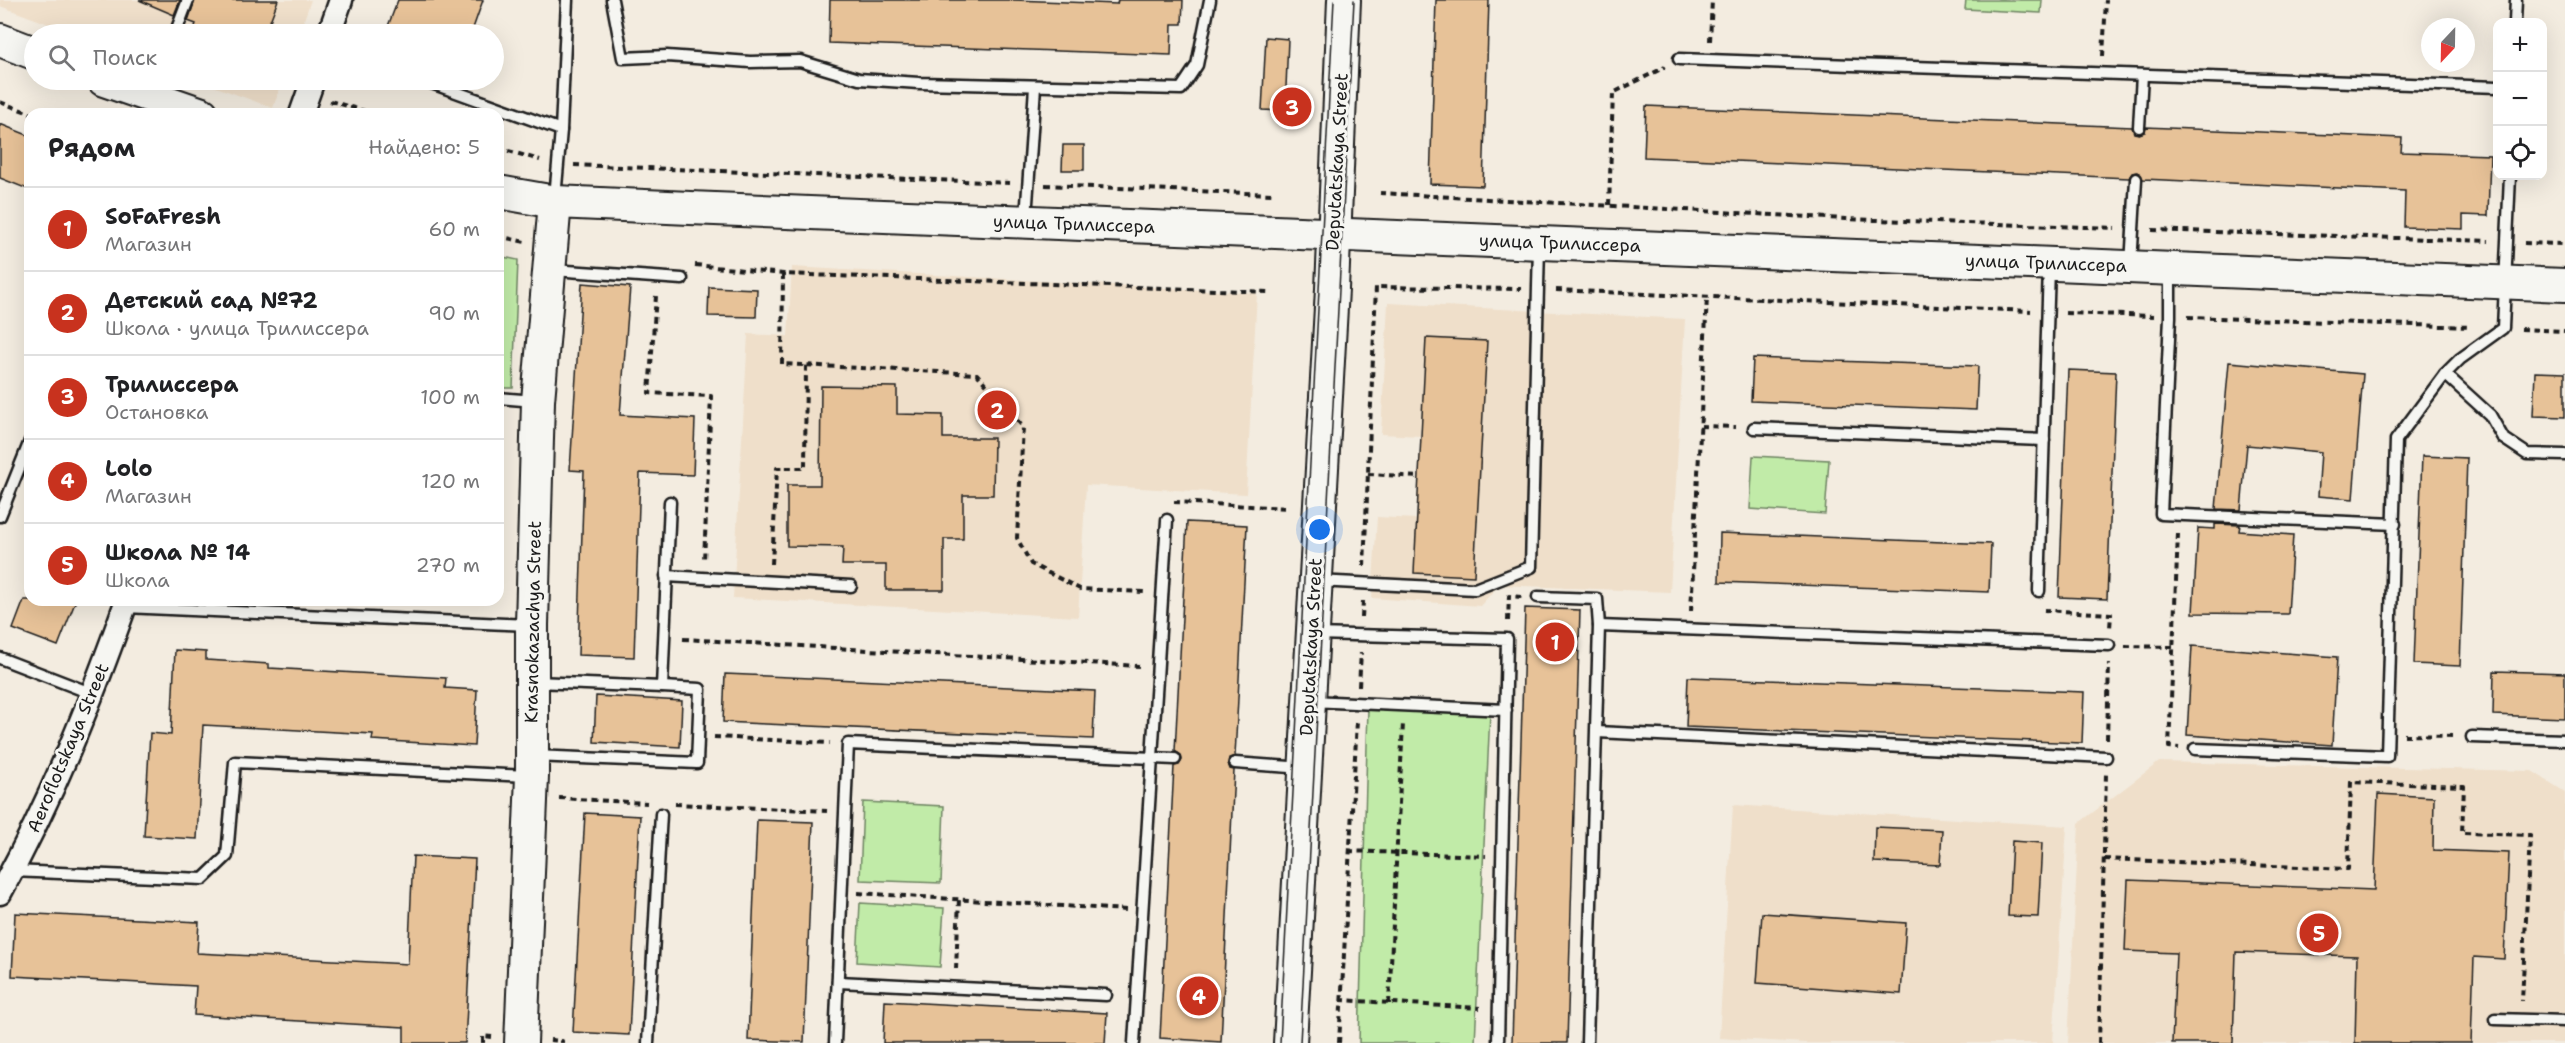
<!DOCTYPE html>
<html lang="ru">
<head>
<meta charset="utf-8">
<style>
  :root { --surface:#fff; --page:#f6f6f6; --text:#202124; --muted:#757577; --line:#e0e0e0; --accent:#c8321e }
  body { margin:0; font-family:"Shantell Sans",sans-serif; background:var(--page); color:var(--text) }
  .controls { position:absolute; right:18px; top:18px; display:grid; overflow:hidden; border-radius:12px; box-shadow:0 6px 24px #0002 }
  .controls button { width:54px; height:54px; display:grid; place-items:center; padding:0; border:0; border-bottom:2px solid var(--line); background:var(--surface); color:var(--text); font:30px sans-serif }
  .compass { position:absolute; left:2421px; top:18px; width:54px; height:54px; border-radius:50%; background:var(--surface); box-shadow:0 6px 24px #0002; rotate:202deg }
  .you { position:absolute; left:1320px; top:530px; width:21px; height:21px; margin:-15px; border:4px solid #fff; border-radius:50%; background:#1a73e8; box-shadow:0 0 0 9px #1a73e833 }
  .badge { display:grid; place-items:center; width:39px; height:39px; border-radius:50%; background:var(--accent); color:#fff; font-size:20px; font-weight:700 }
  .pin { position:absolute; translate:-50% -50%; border:3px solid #fff; box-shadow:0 2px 6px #0006 }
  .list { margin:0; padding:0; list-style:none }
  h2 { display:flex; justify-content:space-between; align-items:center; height:78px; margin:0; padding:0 24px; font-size:26px }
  h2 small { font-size:20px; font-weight:400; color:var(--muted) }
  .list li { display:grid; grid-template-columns:39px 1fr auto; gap:18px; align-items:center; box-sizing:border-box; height:84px; padding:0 24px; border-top:2px solid var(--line) }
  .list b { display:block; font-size:22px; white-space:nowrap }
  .list p { margin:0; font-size:20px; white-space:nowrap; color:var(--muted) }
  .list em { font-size:20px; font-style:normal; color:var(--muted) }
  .icon { flex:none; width:33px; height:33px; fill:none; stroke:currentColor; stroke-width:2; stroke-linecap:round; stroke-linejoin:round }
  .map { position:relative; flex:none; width:2565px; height:1043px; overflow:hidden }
  .search { position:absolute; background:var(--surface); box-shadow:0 6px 24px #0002; left:24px; top:24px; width:480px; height:66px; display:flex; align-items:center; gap:15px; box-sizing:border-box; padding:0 21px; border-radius:33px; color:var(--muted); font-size:22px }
  .panel { position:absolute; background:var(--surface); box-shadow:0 6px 24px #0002; left:24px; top:108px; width:480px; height:498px; border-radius:18px }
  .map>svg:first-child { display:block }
  .built { fill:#efdfca }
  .green { fill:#c1eba8; stroke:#6e8462; stroke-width:1.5 }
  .building { fill:#e7c298; stroke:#1c1c1c; stroke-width:1.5 }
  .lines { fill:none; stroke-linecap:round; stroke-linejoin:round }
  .lane-casing { stroke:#1c1c1c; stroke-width:15 }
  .street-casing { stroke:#1c1c1c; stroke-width:27 }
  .secondary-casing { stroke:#1c1c1c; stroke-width:36 }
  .path { stroke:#1c1c1c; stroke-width:4; stroke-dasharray:6 4.5; stroke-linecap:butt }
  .lane { stroke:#f6f6f2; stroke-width:10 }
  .street { stroke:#f6f6f2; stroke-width:22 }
  .secondary { stroke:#f6f6f2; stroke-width:32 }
  .tram { stroke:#1c1c1c; stroke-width:1.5 }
  .labels { text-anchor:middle; stroke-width:6; stroke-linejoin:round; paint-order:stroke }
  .street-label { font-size:18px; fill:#1c1c1c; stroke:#f6f6f2 }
</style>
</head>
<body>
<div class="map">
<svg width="2565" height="1043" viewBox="0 0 2565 1043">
  <rect width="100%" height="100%" fill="#f3ece0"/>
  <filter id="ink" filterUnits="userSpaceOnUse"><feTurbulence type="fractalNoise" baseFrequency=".0167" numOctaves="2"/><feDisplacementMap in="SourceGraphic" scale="12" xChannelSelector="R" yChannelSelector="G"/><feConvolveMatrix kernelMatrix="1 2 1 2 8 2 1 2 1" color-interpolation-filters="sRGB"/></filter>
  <g filter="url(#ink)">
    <!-- built -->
    <g class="built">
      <path d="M0,0H311L299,34H76L0,6Z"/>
      <path d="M197,80H283L273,108Z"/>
      <path d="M792,267L1257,293L1246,494L1086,485L1078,617L733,598L748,334L788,336Z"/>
      <path d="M1388,303L1685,319L1670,592L1499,585L1480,606L1372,598L1377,517L1416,519L1421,436L1381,434Z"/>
      <path d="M2159,762L2532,771L2565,792V1043H2068L2079,823Z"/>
      <path d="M1733,805L2067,826L2053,1043H1805L1719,1038Z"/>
    </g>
    <!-- green -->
    <g class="green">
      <path d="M1966,0H2042L2041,13L1965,9Z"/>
      <path d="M498,256L518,260L513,388H498Z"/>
      <path d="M1753,456L1829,460L1825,514L1750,509Z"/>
      <path d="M1368,708L1490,712L1475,1043H1359Z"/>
      <path d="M863,802L944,806L941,883L860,880Z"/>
      <path d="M860,903L944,908L940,967L857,962Z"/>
    </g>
    <!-- building -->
    <g class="building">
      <path d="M139,0H180L174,15Z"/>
      <path d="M195,0H278L265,34H192L196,24L188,21Z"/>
      <path d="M398,0H483L471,34H385Z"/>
      <path d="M830,0H1015L1117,4L1118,0H1183L1182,24H1172L1171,55L829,43Z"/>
      <path d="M1436,0H1489L1483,186L1430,184Z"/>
      <path d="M1266,37L1288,39L1285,111L1262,110Z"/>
      <path d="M1646,106L2132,127L2134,133L2139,134L2145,132L2146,127L2402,138L2401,152L2490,155L2488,216L2463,215V229L2404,227L2405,191L2143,179L2137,172L2132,173L2129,178L1644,157Z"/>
      <path d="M0,124L30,136V190L0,178Z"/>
      <path d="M1063,145H1084V170H1062Z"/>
      <path d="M582,283L630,287L620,415L695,419L693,475L640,473L634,657L578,655L584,471L570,470Z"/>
      <path d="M709,287L757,289L756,317L708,316Z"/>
      <path d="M1426,338L1487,341L1474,576L1414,573Z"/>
      <path d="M1753,358L1978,366L1976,410L1751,401Z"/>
      <path d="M2229,362L2363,374L2353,499L2318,496L2321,452L2247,445L2241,510L2216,509Z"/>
      <path d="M2068,370L2116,372L2107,599L2059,597Z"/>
      <path d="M2535,372L2565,373V417L2533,416Z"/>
      <path d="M821,386L897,387V414L943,415V438H994L993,495H963V539H944V590H886V565H842L843,547L787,546V485H820Z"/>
      <path d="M2422,456L2467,458L2460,666L2414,664Z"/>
      <path d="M1187,522L1247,525L1235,756L1229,758L1228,763L1230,769L1234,770L1221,1042L1160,1038L1174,766L1179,765L1182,760L1181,755L1175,751Z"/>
      <path d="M2215,524L2240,525L2239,531L2293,535L2288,614L2193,613L2198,528L2215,529Z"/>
      <path d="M1720,533L1991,544L1989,592L1719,582Z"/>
      <path d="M24,600H76L58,646L13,629Z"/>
      <path d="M1525,608L1580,610L1567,1043H1512Z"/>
      <path d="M2192,646L2337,657L2332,745L2187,735Z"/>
      <path d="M175,650L206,652V660L269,664V668L446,678L445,688L477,690L474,746L372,740L373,734L203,725L197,839L144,836L150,733L171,735Z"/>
      <path d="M2494,671L2565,673V718L2493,715Z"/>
      <path d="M725,674L1095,691L1093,739L723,722Z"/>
      <path d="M1688,677L2084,692L2082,743L1686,727Z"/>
      <path d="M596,696L682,701L680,747L594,742Z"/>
      <path d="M2378,794L2434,797L2433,850L2509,853L2504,959L2474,957L2471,1043H2355L2357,956L2236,952L2233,1043H2172L2176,953L2125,951L2128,880L2374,890Z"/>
      <path d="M585,813L640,816L629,1035L573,1032Z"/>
      <path d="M757,820L813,822L804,1042L748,1040Z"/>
      <path d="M1875,827L1942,830L1940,865L1874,862Z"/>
      <path d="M2012,841L2042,843L2038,917L2008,916Z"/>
      <path d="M413,856L475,859L465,1043H404V1027L194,1015L196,986L12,976L15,913L199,922L197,953L408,964Z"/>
      <path d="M1762,913L1906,923L1901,994L1757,983Z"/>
      <path d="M885,1001L1107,1013L1105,1043H883Z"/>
    </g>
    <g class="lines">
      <defs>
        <g id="lane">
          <path d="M612,0L623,58L667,56L750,62L800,61L859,79L919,83L1181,89L1197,65L1210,0"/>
          <path d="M2515,22L2516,0"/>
          <path d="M175,34L188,0"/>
          <path d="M1679,59L2498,87"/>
          <path d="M423,80L561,130"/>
          <path d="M2139,127L2142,75"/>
          <path d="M555,198L561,130L567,0"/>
          <path d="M1026,218L1035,87"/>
          <path d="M2131,265L2136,179"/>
          <path d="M553,270L682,279"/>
          <path d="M2170,272V317L2161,514L2395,524"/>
          <path d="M2445,374L2490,415L2503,438L2527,454L2565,455"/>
          <path d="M498,398L535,401"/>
          <path d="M1754,428L2044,440"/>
          <path d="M0,516L30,441"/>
          <path d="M666,576L851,586"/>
          <path d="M1317,581L1475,589L1531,567L1539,246"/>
          <path d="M2039,591L2049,267"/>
          <path d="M1538,597L1597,599L1599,626L1587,1043"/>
          <path d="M125,607L529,625"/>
          <path d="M1599,626L2109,645"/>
          <path d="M1315,634L1507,639L1498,1043"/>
          <path d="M0,658L93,694"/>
          <path d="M535,682L662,687L670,502"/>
          <path d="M1311,701L1506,710"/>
          <path d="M1597,732L2106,757"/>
          <path d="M2472,737L2565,740"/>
          <path d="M2195,749L2387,756L2396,440L2445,374L2460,359L2503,328L2510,176"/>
          <path d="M534,756L697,763L700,689L662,687"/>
          <path d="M1235,763L1304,768"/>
          <path d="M12,871L203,879L227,856L235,762L529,776"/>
          <path d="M838,982L1106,995"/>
          <path d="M2495,1019L2565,1021"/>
          <path d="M648,1043L661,814"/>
          <path d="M835,1043L848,744L1175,759"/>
          <path d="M1134,1043L1167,520"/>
        </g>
        <g id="street">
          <path d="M329,34L341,0"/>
          <path d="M301,114L313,80"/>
          <path d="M0,893C52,799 91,701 127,600"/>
        </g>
        <g id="secondary">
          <path d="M0,40L34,53"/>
          <path d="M104,80L202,114"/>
          <path d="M498,192L555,202L690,208L2565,285"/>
          <path d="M521,1043L532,776V625L538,401L555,202"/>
          <path d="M1290,1043L1332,289L1344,0"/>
        </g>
      </defs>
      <!-- lane casing -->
      <use href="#lane" class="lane-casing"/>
      <!-- street casing -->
      <use href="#street" class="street-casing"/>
      <!-- secondary casing -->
      <use href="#secondary" class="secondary-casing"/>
      <!-- path -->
      <g class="path">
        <path d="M1710,41L1712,0"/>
        <path d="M2103,56L2106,0"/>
        <path d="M330,101L375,114"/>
        <path d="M0,102L32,114"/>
        <path d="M498,148L540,160"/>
        <path d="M574,165L1010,183"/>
        <path d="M1045,185L1272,194"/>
        <path d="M1380,193L1846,219L2115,228"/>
        <path d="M1609,205L1613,93L1665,67"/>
        <path d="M2152,230L2489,241"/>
        <path d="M498,236L525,242"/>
        <path d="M2524,243L2565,244"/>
        <path d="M695,265L783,274L1270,292"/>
        <path d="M783,274L782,364L977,374L1023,427L1017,538L1031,564L1080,589L1144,592"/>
        <path d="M1556,290L2031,311"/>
        <path d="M656,296L649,393L711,396L704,561"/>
        <path d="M2065,313L2154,316"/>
        <path d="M2188,317L2471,327"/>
        <path d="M2521,329L2565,331"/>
        <path d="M1701,426L1736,427"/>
        <path d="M1368,474L1419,477"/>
        <path d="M1174,502L1288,508"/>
        <path d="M2178,534L2169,747L2179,748"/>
        <path d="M772,564L777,468H805L806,365"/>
        <path d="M1364,566L1376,287L1521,289"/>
        <path d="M2044,610L2111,614L2110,628"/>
        <path d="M1691,611L1707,297"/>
        <path d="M1362,617L1363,601"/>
        <path d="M1508,621L1509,596L1522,597"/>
        <path d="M683,639L1139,666"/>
        <path d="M2125,646L2173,647"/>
        <path d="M1359,686L1361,652"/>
        <path d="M2404,735L2454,736"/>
        <path d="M714,737L830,743"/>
        <path d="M2107,739L2109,663"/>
        <path d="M559,798L647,803"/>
        <path d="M675,804L827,811"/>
        <path d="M1348,851L1486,856"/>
        <path d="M2104,859L2348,869L2351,782L2464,786L2462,833L2530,835L2522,1001"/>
        <path d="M858,893L1126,910"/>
        <path d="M956,969L959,899"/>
        <path d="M1340,1000L1480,1008"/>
        <path d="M1389,1004L1403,723"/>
        <path d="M550,1040L562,1041V1043"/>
        <path d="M483,1043V1036L492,1037"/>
        <path d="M1339,1043L1357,721"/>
        <path d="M2099,1043L2106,774"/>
      </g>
      <!-- lane -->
      <use href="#lane" class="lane"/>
      <!-- street -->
      <use href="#street" class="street"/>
      <!-- secondary -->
      <use href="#secondary" class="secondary"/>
      <!-- tram -->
      <g class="tram">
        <path d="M1280,1043L1334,0"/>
        <path d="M1300,1043L1354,0"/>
      </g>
    </g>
  </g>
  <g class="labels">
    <!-- street labels -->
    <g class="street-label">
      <text transform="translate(1337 162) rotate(-87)" y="6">Deputatskaya Street</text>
      <text transform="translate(1074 224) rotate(2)" y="6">улица Трилиссера</text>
      <text transform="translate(1560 243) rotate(2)" y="6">улица Трилиссера</text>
      <text transform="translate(2046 263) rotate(2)" y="6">улица Трилиссера</text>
      <text transform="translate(533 622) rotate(-89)" y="6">Krasnokazachya Street</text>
      <text transform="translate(1311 647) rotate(-87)" y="6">Deputatskaya Street</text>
      <text transform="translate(68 748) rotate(-67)" y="6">Aeroflotskaya Street</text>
    </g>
  </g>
</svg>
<div class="controls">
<button>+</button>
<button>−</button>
<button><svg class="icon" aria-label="locate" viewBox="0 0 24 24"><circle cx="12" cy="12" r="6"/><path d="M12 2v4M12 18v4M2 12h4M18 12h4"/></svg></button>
</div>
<svg class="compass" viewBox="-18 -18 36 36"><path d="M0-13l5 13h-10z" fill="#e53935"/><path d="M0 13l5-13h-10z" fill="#757577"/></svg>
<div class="you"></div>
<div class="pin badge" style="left:1555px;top:642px">1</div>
<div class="pin badge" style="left:997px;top:410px">2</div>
<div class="pin badge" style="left:1292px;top:107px">3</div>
<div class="pin badge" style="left:1199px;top:996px">4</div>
<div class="pin badge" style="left:2319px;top:933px">5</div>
<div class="search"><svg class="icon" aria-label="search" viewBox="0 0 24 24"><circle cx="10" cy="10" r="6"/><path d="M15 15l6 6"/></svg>Поиск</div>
<section class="panel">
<h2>Рядом<small>Найдено: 5</small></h2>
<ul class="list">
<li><span class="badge">1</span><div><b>SoFaFresh</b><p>Магазин</p></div><em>60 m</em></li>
<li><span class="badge">2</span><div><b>Детский сад №72</b><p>Школа · улица Трилиссера</p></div><em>90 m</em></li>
<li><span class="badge">3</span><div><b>Трилиссера</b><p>Остановка</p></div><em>100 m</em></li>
<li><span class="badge">4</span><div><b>Lolo</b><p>Магазин</p></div><em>120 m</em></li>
<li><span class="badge">5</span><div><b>Школа № 14</b><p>Школа</p></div><em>270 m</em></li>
</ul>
</section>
</div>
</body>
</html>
